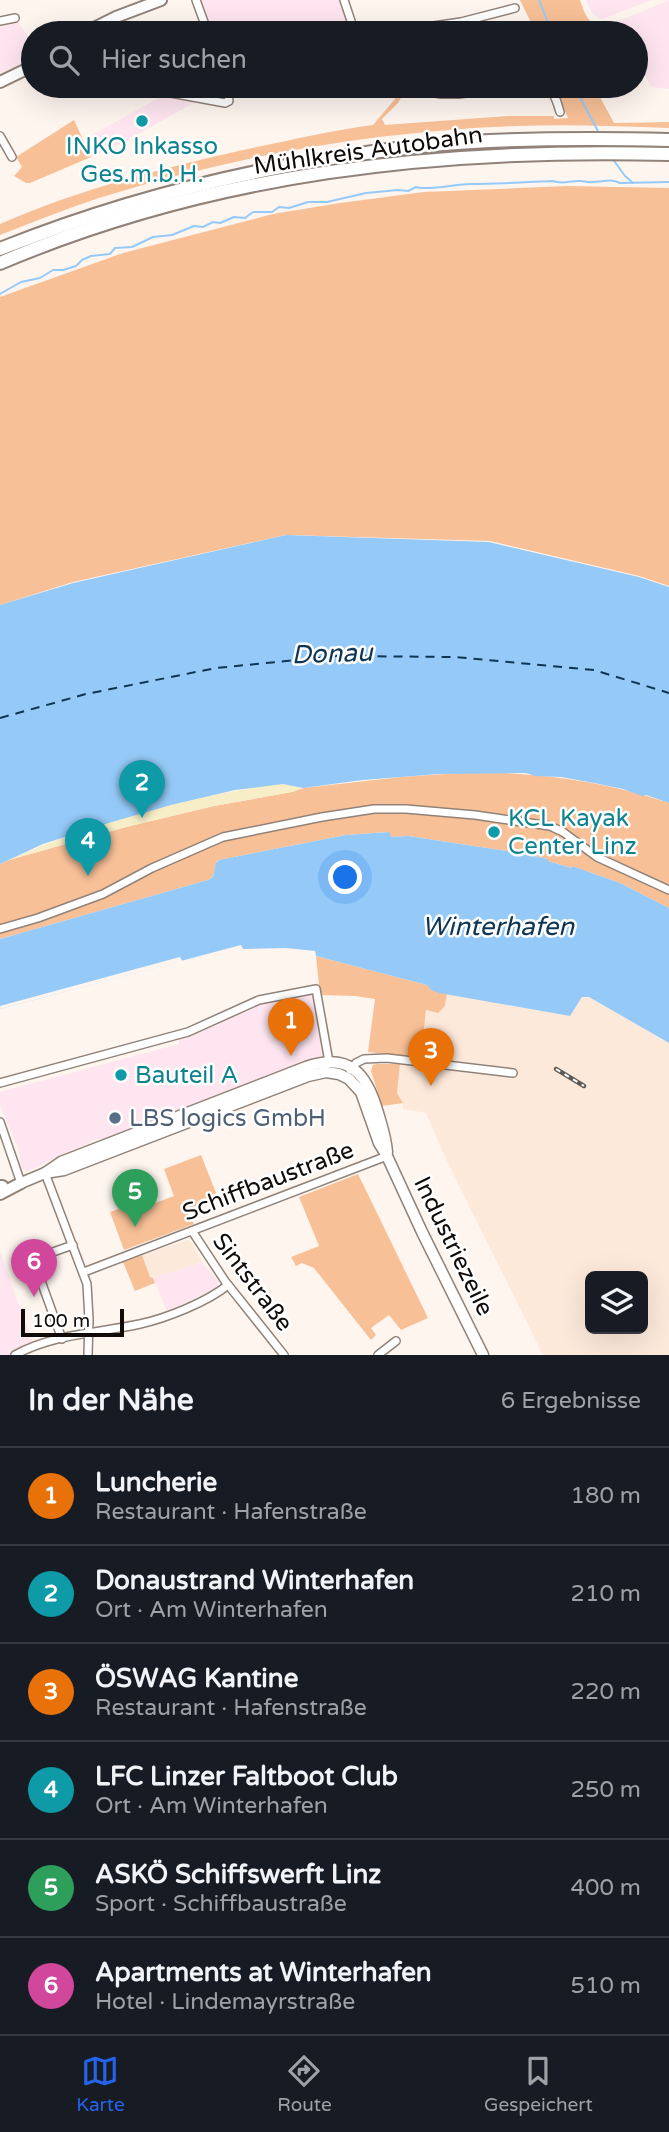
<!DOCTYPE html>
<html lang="de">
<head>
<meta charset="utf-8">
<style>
  :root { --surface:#171b24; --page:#20242c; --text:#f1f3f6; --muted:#9ea1a6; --line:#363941; --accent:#2563eb }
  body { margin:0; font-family:"Varela Round",sans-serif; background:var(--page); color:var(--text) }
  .controls { position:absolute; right:21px; bottom:21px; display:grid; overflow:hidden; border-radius:10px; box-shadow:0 7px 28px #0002 }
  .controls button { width:63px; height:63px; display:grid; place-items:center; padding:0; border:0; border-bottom:2px solid var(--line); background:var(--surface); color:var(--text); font:35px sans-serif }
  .scale { position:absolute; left:21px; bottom:18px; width:103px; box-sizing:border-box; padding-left:7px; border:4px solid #100b08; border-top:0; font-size:19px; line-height:24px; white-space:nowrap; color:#100b08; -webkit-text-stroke:5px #fff; paint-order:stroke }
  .you { position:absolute; left:346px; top:878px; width:24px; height:24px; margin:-18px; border:5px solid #fff; border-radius:50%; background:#1a73e8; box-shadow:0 0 0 10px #1a73e833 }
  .badge { display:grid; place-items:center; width:46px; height:46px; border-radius:50%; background:var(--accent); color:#fff; font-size:23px; font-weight:700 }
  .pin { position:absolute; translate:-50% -58px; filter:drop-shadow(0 2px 4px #0008) }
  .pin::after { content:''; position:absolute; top:37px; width:24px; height:21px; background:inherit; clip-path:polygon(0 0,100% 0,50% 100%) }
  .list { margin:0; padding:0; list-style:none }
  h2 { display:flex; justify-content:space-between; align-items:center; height:91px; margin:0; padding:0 28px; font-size:30px }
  h2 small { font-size:23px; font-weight:400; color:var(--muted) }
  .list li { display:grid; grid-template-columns:46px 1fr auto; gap:21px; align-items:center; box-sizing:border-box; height:98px; padding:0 28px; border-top:2px solid var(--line) }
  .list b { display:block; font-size:26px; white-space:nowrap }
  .list p { margin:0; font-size:23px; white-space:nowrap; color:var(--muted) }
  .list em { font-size:23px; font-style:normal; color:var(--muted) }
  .icon { flex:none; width:38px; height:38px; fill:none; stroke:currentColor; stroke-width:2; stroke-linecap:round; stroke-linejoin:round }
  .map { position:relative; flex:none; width:669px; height:1355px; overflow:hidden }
  .search { position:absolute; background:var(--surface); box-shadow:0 7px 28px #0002; left:21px; right:21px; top:21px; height:77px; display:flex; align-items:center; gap:18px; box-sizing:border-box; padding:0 24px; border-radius:38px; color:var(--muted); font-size:26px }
  .sheet { height:679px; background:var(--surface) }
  nav { display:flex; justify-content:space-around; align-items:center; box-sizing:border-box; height:98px; border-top:2px solid var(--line); background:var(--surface); font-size:19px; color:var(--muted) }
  nav a { display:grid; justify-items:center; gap:4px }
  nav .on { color:var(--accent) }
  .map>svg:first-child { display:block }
  .commercial { fill:#fee5f0 }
  .industrial { fill:#fde9da; fill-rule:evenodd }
  .green { fill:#f8c097 }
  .sand { fill:#f7eec8 }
  .water { fill:#95caf8 }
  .pier { fill:#fef5ef }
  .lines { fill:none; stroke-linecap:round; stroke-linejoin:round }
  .stream { stroke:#95caf8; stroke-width:2 }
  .ferry { stroke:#0e3554; stroke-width:2; stroke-dasharray:9 7; stroke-linecap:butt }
  .street-casing { stroke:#908278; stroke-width:10 }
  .secondary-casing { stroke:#908278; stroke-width:13 }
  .primary-casing { stroke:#908278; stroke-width:14 }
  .highway-casing { stroke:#908278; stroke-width:16 }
  .street { stroke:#fff; stroke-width:7 }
  .secondary { stroke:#fff; stroke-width:10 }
  .primary { stroke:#fff; stroke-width:10 }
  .highway { stroke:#fff; stroke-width:12 }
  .rail-casing { stroke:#5f5955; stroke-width:4.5 }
  .rail { stroke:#fff; stroke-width:2; stroke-dasharray:5; stroke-linecap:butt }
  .culture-dot { fill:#0f9aa8; stroke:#fff; stroke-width:2.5 }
  .service-dot { fill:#5c6f8a; stroke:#fff; stroke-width:2.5 }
  .labels { text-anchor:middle; stroke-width:5; stroke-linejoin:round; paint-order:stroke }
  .culture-label { font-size:24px; fill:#0d838f; stroke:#fff; text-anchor:start }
  .street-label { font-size:24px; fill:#100b08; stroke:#fff }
  .service-label { font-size:24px; fill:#4e5e75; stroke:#fff; text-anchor:start }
  .water-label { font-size:26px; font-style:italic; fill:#0e3554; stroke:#fff }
</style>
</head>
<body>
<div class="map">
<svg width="669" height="1355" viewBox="0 0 669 1355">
  <rect width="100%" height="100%" fill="#fef5ef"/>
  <!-- commercial -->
  <g class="commercial">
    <path d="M201,0H341L351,31L349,33H342L321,29L293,33H214Z"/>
    <path d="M586,0H652L602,19L592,13Z"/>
    <path d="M669,0V89L651,87L636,56V33H590Z"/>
    <path d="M17,20L33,44V58L0,74V23Z"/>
    <path d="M144,86H223L226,99L225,100Z"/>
    <path d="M164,95L197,101L122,143L91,157L83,140Z"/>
    <path d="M304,995H312L314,997L326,1054L106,1139H97L26,1172L21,1166L18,1148L0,1105V1092L179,1044L178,1039L215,1026L245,1010L278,999Z"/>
    <path d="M0,1252L33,1344L9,1355H0Z"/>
    <path d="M202,1262L219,1282L218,1288L167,1311L153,1278Z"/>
  </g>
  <!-- industrial -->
  <g class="industrial">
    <path d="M447,994L570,1016L582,997H589L669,1043V1355H543L446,1159L426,1113L403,1109V1103L397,1093L400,1064L514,1078V1070L421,1058L426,1010L438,1013L445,1006ZM590,1276H643V1329H590Z"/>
    <path d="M188,1240L192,1243L202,1262L153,1278L150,1277L142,1255Z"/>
  </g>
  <!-- green -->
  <g class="green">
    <path d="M520,0H580C586,18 590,29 611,24L590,33H536Z"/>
    <path d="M559,86H594L614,123L669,122V128C618,126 567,124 516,126C375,131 233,156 99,198C66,209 33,222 0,235V224C82,188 170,166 257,147C296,139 334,130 373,125L395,99L396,88L405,91L398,103L382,119L385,125L508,116H554V119L568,118L556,90Z"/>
    <path d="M74,120L91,157L30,183H26L14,176L22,167L16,157Z"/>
    <path d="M567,186L669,188V586L639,576L490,541L286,535L73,582L0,605V297L123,253L273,214L340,203L424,192Z"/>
    <path d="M474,772C541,773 606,781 669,803V908L620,883L572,866L571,868L548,861V859L519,853L408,836L391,837L388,832L346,835L219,860L217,861L213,877L208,880L0,939V864L9,860L126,827L214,806L292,792L303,788L401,777Z"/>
    <path d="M316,956L427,985L431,990L447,994L445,1006L438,1013L426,1010L421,1058L368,1052L375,999L355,996L320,995Z"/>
    <path d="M377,1064H400L397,1093L403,1103L382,1106L371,1071L373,1065Z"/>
    <path d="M201,1155L218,1198L186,1210L194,1224L124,1250L110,1212L138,1202L147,1206L174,1196L164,1169Z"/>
    <path d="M358,1174L428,1318L401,1330L389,1315L371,1328L376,1335L371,1340L314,1268L302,1263L296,1266L291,1257L319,1246L299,1197Z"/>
    <path d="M142,1255L150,1277L153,1278L155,1283L135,1291L123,1262Z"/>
  </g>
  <!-- sand -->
  <path class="sand" d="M283,783L303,788L292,792L214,806L126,827L9,860C95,821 189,797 283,783Z"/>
  <!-- water -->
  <g class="water">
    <path d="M286,535L489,542L639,577L669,587V803L646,795L642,796L623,789L594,783L561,777L535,776L526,773L439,774L363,780L303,788L283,784L235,790L171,805L112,822L43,844L0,864V605L73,583Z"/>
    <path d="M389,832L391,837L408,836L519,853L548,859V861L571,868L572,866L620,883L669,908V1043L589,997H582L570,1016L439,993L431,990L427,985L316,956L315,951L286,948L243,949L241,945L0,1009V939L208,880L213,877L216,863L219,860L346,835Z"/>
  </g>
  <!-- pier -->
  <path class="pier" d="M180,957L182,961L0,1009V1006Z"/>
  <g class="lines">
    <!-- stream -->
    <g class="stream">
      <path d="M539,0L552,33"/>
      <path d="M574,86L600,135"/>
      <path d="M612,158L625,176L633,183"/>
      <path d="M0,294L21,282L40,278L53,270H63L76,266L82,260L91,256L110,254L115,248L132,247L153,237L172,235L194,226L203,227L213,222L220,223L234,217L245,218L253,212H272L279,207L289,208L308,202H327L366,193L398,190L408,191L416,187C427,191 456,184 470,184C497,184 525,182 553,181C563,185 571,180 581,181C584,181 589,183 592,182C603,182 610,178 620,183L669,182"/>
    </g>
    <!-- ferry -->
    <path class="ferry" d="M0,718L86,694L216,668L337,656L456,657L594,670L669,693"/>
    <defs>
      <g id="street">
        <path d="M196,0L208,33"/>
        <path d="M344,0L355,33"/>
        <path d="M0,21L15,18"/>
        <path d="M385,33L461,22L515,8"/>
        <path d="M133,86L225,103L229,101L227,86"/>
        <path d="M395,86L441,94H459L518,86"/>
        <path d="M529,86C552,86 554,91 560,112"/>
        <path d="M0,136L12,157"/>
        <path d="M0,929L38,918L103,894L152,868L223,837L322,817L374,809H406L475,815L550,826L563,832L597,857L669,890"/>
        <path d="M350,1070L356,1063L364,1059L387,1058L513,1073"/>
        <path d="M0,1083L188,1032L259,1000L316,989L329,1062"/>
        <path d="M0,1122L21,1183"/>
        <path d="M45,1173L87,1284L89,1319L88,1355"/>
        <path d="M192,1231L225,1281L284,1355"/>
        <path d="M84,1272L387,1156"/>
        <path d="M62,1339L33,1259L73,1245"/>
        <path d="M15,1355C53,1334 98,1333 140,1324C167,1318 207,1302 228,1285"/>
        <path d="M378,1355L396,1341"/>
      </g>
      <g id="secondary">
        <path d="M45,1173L64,1170L308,1076L326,1072L339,1074L349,1079L361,1092L379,1143L387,1156L422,1232L483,1355"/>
        <path d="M21,1183L45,1173L61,1162L306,1067C350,1052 367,1074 378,1113C382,1126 386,1138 387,1152"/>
      </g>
      <g id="primary">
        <path d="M84,33L116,17L161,0"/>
        <path d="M0,82L33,66"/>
        <path d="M0,1194L21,1183"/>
      </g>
      <g id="highway">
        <path d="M0,249C138,194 283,160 431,145C510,138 590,138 669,140"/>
        <path d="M0,263C214,172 439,148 669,154"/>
        <path d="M0,1187H2"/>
      </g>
    </defs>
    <!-- street casing -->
    <use href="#street" class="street-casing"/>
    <!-- secondary casing -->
    <use href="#secondary" class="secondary-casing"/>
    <!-- primary casing -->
    <use href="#primary" class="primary-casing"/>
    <!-- highway casing -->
    <use href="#highway" class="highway-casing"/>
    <!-- street -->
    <use href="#street" class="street"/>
    <!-- secondary -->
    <use href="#secondary" class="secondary"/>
    <!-- primary -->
    <use href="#primary" class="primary"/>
    <!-- highway -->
    <use href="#highway" class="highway"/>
    <defs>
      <path id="rail" d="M556,1069L584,1086"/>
    </defs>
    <!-- rail casing -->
    <use href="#rail" class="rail-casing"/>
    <!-- rail -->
    <use href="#rail" class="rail"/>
  </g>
  <!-- markers -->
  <g class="culture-dot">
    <circle cx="142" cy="121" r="7"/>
    <circle cx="494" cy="832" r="7"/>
    <circle cx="121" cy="1075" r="7"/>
  </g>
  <circle class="service-dot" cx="115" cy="1118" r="7"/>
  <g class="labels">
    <!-- culture labels -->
    <g class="culture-label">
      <text x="142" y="154" text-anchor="middle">INKO Inkasso<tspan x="142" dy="28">Ges.m.b.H.</tspan></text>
      <text x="508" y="826">KCL Kayak<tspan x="508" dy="28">Center Linz</tspan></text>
      <text x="135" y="1083">Bauteil A</text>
    </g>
    <!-- street labels -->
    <g class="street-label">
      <text transform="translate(368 150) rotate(-8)" y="8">Mühlkreis Autobahn</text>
      <text transform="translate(268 1181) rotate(-21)" y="8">Schiffbaustraße</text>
      <text transform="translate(454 1246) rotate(64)" y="8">Industriezeile</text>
      <text transform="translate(253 1282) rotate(53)" y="8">Sintstraße</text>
    </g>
    <!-- service labels -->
    <g class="service-label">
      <text x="129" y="1126">LBS logics GmbH</text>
    </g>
    <!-- water labels -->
    <g class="water-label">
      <text transform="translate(332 653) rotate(-2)" y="9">Donau</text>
      <text x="498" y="935">Winterhafen</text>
    </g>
  </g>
</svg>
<div class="controls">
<button><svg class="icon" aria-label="layers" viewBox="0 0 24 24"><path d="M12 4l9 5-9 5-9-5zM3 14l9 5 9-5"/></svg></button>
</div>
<div class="scale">100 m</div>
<div class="you"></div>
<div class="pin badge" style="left:291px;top:1056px;background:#e8710a">1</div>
<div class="pin badge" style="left:142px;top:818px;background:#0f9aa8">2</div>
<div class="pin badge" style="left:431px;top:1086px;background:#e8710a">3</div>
<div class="pin badge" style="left:88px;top:876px;background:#0f9aa8">4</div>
<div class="pin badge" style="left:135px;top:1227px;background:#2e9e5b">5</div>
<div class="pin badge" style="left:34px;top:1297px;background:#d1479c">6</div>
<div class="search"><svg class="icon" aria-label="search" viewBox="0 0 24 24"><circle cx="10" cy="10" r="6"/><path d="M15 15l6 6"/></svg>Hier suchen</div>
</div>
<section class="sheet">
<h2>In der Nähe<small>6 Ergebnisse</small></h2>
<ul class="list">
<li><span class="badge" style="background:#e8710a">1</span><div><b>Luncherie</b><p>Restaurant · Hafenstraße</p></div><em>180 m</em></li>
<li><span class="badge" style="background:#0f9aa8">2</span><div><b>Donaustrand Winterhafen</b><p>Ort · Am Winterhafen</p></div><em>210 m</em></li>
<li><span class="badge" style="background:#e8710a">3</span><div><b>ÖSWAG Kantine</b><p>Restaurant · Hafenstraße</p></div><em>220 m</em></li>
<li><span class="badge" style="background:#0f9aa8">4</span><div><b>LFC Linzer Faltboot Club</b><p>Ort · Am Winterhafen</p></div><em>250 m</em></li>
<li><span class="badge" style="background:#2e9e5b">5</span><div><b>ASKÖ Schiffswerft Linz</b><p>Sport · Schiffbaustraße</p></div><em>400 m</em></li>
<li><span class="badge" style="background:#d1479c">6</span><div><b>Apartments at Winterhafen</b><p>Hotel · Lindemayrstraße</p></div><em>510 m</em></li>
</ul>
</section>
<nav>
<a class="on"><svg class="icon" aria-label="map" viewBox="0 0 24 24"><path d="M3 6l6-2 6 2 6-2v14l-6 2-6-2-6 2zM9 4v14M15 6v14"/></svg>Karte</a>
<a><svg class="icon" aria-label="directions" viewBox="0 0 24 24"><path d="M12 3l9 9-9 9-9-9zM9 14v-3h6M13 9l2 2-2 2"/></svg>Route</a>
<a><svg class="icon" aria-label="saved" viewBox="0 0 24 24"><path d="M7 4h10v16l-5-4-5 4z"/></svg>Gespeichert</a>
</nav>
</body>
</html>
